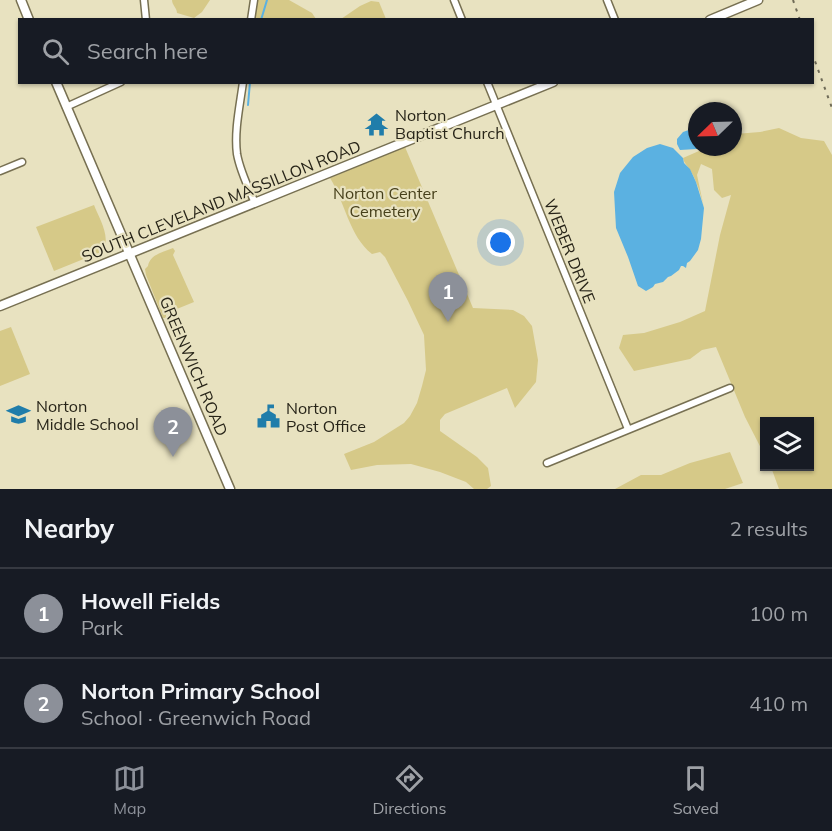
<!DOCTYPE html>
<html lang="en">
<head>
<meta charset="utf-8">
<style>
  :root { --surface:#171b24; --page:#242831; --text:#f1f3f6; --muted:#9ea1a6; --line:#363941; --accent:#8c9099 }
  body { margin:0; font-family:Mulish,sans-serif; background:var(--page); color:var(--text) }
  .controls { position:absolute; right:18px; bottom:18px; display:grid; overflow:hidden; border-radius:0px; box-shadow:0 2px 4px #0004 }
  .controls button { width:54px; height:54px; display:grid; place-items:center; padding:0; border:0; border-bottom:2px solid var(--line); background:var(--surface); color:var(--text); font:30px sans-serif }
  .compass { position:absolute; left:688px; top:102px; width:54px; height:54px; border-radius:50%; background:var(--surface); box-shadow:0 2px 4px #0004; rotate:247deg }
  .you { position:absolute; left:501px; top:243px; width:21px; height:21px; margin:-15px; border:4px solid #fff; border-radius:50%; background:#1a73e8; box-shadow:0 0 0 9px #1a73e833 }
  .badge { display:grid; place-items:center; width:39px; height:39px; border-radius:50%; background:var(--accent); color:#fff; font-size:20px; font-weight:700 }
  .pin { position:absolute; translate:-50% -50px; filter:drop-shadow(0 2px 3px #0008) }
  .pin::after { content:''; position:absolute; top:32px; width:21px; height:18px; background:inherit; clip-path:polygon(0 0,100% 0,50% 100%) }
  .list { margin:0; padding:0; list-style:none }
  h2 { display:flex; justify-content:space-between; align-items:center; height:78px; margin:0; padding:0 24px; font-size:26px }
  h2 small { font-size:20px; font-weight:400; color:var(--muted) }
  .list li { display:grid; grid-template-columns:39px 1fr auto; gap:18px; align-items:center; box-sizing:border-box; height:90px; padding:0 24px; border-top:2px solid var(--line) }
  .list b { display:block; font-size:22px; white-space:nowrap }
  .list p { margin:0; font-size:20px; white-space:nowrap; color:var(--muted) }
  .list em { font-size:20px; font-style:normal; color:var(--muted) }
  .icon { flex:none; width:33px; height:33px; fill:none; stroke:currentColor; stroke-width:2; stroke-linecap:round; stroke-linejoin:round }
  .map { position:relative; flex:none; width:832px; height:489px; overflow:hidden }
  .search { position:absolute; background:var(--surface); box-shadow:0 2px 4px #0004; left:18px; right:18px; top:18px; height:66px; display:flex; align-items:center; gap:15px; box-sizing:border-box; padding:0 21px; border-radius:0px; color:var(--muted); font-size:22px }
  .sheet { height:258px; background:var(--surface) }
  nav { display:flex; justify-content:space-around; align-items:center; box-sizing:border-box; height:84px; border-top:2px solid var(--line); background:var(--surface); font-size:16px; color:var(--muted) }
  nav a { display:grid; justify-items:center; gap:3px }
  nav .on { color:var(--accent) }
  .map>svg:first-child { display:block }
  .green { fill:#d6c988 }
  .water { fill:#5bb1e1 }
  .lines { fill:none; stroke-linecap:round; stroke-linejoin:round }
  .stream { stroke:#5bb1e1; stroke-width:2 }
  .street-casing { stroke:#777052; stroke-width:9 }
  .secondary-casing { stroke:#777052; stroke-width:11 }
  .street { stroke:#fff; stroke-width:6 }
  .secondary { stroke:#fff; stroke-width:8 }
  .rail { stroke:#6f6b57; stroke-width:2; stroke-dasharray:3 6; stroke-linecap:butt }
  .labels { text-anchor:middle; stroke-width:4.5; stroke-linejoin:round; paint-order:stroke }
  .poi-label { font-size:16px; fill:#272418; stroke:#e8e2c0; text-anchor:start }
  .park-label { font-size:16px; fill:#47401b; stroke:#e8e2c0 }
  .street-label { font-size:16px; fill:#272418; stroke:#e8e2c0 }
</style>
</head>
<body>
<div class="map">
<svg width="832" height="489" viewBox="0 0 832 489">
  <rect width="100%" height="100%" fill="#e8e2c0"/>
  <!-- green -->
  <g class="green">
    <path d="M172,0H210L202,12L194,18L177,13C177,8 172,5 172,0Z"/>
    <path d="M257,0H289L312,13L316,19L254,20Z"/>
    <path d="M371,1L379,2L386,19H341L360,6Z"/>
    <path d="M779,128L801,138L824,141L832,155V489H779L771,467L810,466V422H764V454L745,417L716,347L702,350L690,359L634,371L619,348L623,335L644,333L680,322L705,311L720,235L731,195L722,198L714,190L712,169L701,164L697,175L704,208C701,195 697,181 690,170C687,165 684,163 683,158L708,147H733V135L735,134L760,132Z"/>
    <path d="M405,147L473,308L513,310L524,316L532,326L538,360L536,382L515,408L507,388L445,414L440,420V431L477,457L488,468L491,486L487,489H474L466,482L440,472L411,464L377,465L351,470L344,454L374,442L404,423L410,416L417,403L422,386L426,370L424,335L408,301L385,257L380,252L372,254C349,236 345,202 330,178Z"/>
    <path d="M94,205C99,218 113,240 101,252L54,271L36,227Z"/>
    <path d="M173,248L175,251L173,255L194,302L167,313L166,315V318H163L146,275L145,269L148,266C150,254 164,252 173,248Z"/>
    <path d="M11,327L30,374L0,386V331Z"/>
    <path d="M730,452L743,483L725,489H615L641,475H661L690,463Z"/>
  </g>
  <!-- water -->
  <g class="water">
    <path d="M697,127V147H707L697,149L680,150L677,144V139L683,132Z"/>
    <path d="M660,144L673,148L683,158L684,163L690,169L696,182L704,208L701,239L698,250L690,261L687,263L686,268L683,266H681L679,270L671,276L668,277L663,282L655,284L653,287L646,291L638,286L628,257L616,228L614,192L620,173L633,157L647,148Z"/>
  </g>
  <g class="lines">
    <!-- stream -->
    <g class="stream">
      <path d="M261,20L267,0"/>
      <path d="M248,105L250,82"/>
    </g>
    <defs>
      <g id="street">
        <path d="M144,0L146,20"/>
        <path d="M454,0L462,20"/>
        <path d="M607,0L615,20"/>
        <path d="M251,20L254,0"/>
        <path d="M243,82C240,105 234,131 237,154C240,171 248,187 255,203"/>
        <path d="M487,82L628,429"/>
        <path d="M66,107L121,82"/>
        <path d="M0,171L22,162"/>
        <path d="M547,463L730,388"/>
      </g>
      <g id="secondary">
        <path d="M21,0L29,20"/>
        <path d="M710,20L758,0"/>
        <path d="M56,82L230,489"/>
        <path d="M0,306L553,82"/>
      </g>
    </defs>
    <!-- street casing -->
    <use href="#street" class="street-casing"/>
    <!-- secondary casing -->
    <use href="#secondary" class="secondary-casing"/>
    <!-- street -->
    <use href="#street" class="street"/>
    <!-- secondary -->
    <use href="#secondary" class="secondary"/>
    <!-- rail -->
    <g class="rail">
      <path d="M793,0L800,20"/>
      <path d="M812,53L832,108"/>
    </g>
  </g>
  <!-- icons -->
  <defs>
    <symbol id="temple-bare" viewBox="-9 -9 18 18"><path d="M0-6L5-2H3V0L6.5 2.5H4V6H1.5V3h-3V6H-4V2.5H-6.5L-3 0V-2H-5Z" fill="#207daa" stroke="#e8e2c0" stroke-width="2.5" paint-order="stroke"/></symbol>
    <symbol id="school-bare" viewBox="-9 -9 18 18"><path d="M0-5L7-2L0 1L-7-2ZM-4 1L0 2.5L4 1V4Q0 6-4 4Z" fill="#207daa" stroke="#e8e2c0" stroke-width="2.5" paint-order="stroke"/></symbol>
    <symbol id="civic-bare" viewBox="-9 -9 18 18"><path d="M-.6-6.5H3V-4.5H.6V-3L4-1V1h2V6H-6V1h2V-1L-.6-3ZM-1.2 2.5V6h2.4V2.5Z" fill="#207daa" stroke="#e8e2c0" stroke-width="2.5" paint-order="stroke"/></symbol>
  </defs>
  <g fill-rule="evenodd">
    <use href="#temple-bare" x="360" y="108" width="33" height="33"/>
    <use href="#school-bare" x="2" y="398" width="33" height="33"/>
    <use href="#civic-bare" x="252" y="400" width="33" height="33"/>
  </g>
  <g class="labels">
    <!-- poi labels -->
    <g class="poi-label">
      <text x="395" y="121">Norton<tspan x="395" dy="18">Baptist Church</tspan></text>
      <text x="36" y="412">Norton<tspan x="36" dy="18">Middle School</tspan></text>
      <text x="286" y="414">Norton<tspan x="286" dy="18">Post Office</tspan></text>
    </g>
    <!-- park labels -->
    <g class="park-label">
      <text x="385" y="199">Norton Center<tspan x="385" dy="18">Cemetery</tspan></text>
    </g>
    <!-- street labels -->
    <g class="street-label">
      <text transform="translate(221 201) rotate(-22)" y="6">SOUTH CLEVELAND MASSILLON ROAD</text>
      <text transform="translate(570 251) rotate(68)" y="6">WEBER DRIVE</text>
      <text transform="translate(194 366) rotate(67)" y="6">GREENWICH ROAD</text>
    </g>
  </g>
</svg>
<div class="controls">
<button><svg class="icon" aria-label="layers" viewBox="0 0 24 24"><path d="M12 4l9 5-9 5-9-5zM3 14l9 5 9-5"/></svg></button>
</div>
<svg class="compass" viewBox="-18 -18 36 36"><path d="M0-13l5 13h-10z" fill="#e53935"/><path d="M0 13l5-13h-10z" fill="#9ea1a6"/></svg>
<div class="you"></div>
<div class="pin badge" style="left:448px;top:322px">1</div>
<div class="pin badge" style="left:173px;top:457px">2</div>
<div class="search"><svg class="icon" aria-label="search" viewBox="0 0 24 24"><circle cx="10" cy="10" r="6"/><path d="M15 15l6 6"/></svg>Search here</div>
</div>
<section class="sheet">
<h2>Nearby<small>2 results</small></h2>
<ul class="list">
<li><span class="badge">1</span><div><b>Howell Fields</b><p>Park</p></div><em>100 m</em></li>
<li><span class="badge">2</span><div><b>Norton Primary School</b><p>School · Greenwich Road</p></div><em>410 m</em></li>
</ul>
</section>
<nav>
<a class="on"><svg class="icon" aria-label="map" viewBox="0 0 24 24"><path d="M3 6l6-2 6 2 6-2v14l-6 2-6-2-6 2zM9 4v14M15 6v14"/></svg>Map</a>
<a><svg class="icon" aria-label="directions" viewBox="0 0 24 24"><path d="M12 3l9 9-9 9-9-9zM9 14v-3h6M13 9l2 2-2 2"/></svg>Directions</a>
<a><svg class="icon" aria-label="saved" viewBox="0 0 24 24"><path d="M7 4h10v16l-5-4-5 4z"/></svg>Saved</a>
</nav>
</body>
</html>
